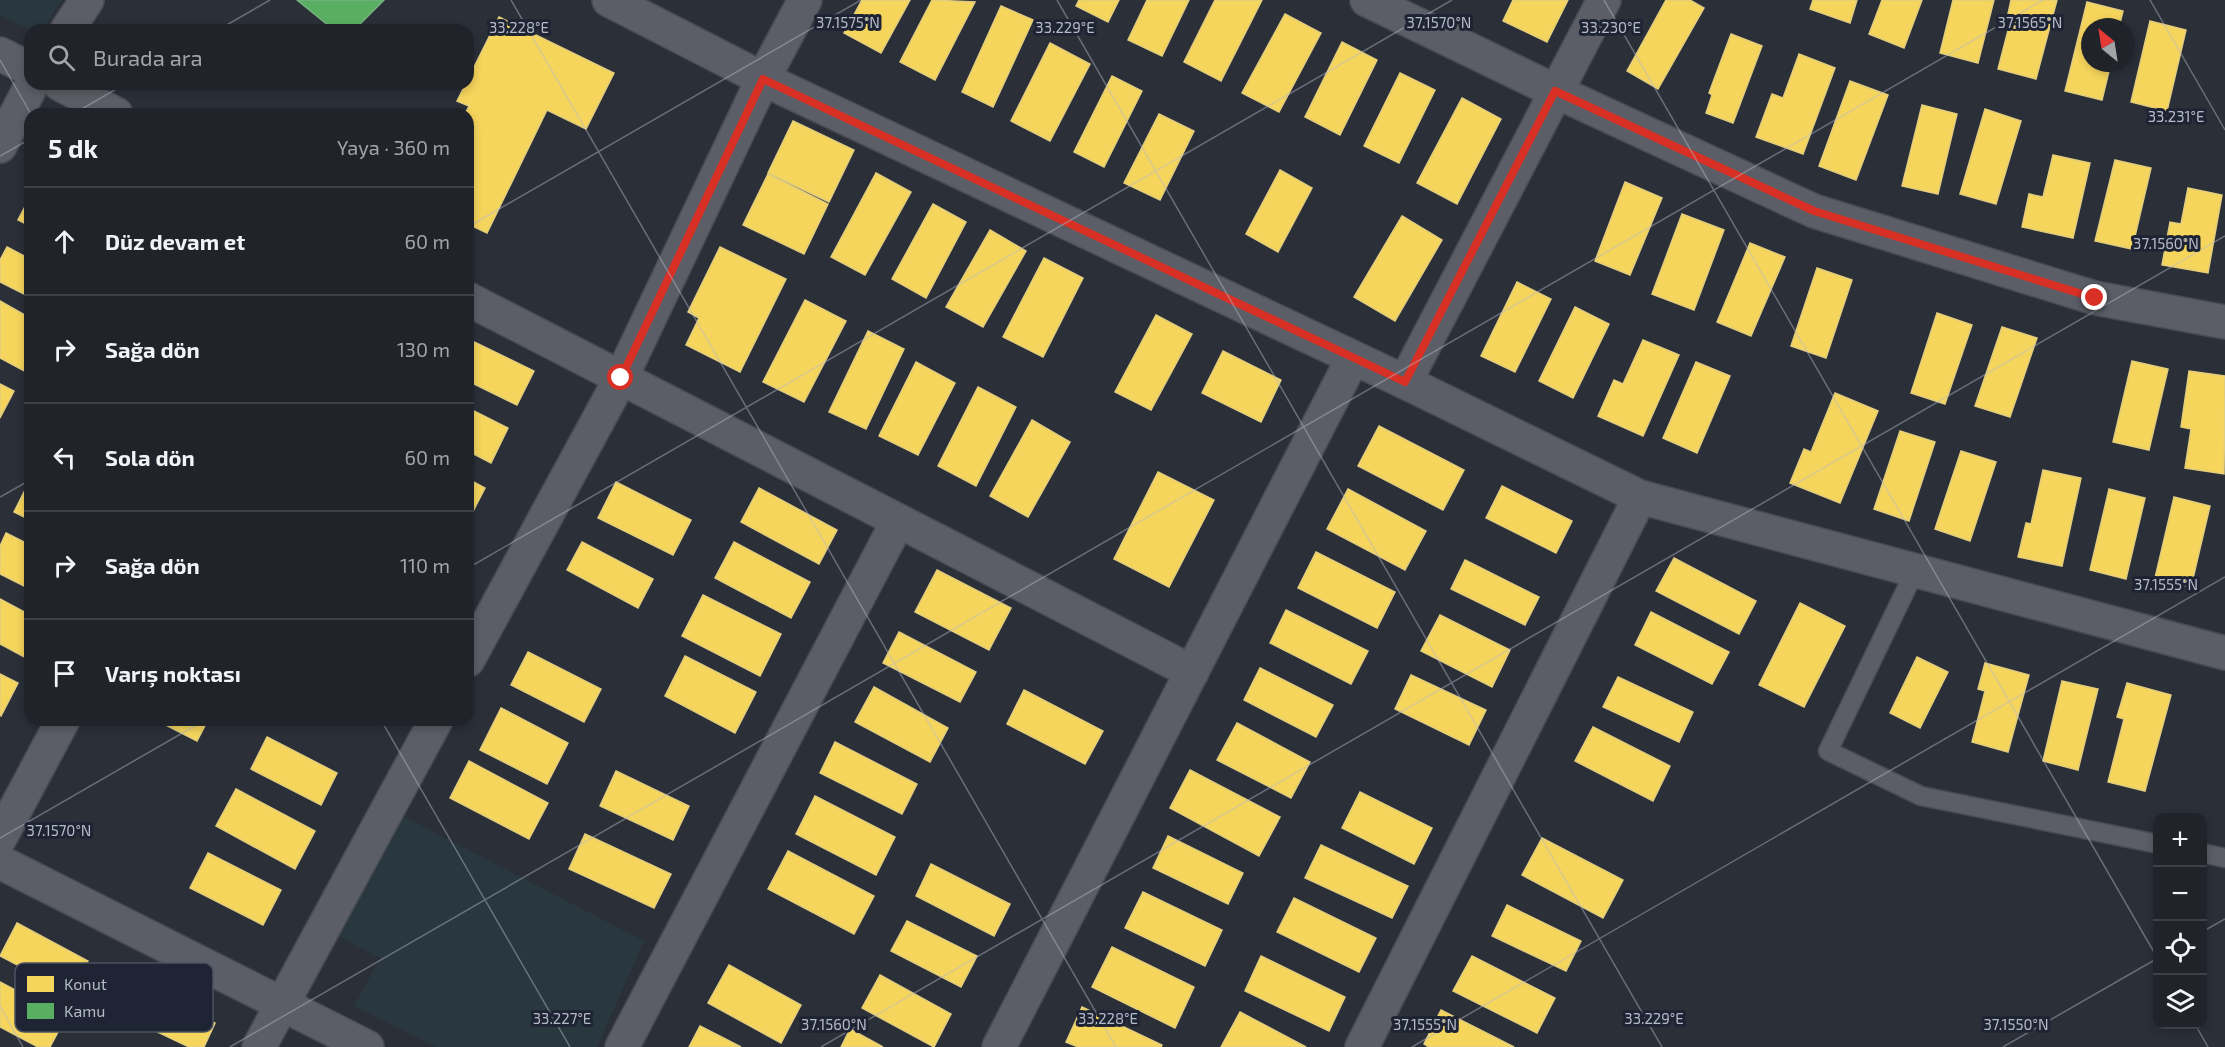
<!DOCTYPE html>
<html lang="tr">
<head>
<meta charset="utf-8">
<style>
  :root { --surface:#20232a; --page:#2d2f36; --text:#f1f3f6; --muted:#a2a4a8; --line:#3d4047 }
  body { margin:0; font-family:"Exo 2",sans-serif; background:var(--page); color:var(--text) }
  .controls { position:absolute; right:18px; bottom:18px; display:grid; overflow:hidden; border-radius:12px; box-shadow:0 3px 9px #0003 }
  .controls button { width:54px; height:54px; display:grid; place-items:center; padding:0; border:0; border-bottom:2px solid var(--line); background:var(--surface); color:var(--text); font:30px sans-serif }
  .compass { position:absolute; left:2081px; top:18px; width:54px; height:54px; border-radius:50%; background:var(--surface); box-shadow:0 3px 9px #0003; rotate:330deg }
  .stop { position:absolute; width:18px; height:18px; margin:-14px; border:4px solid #d93025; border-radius:50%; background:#fff }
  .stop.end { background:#d93025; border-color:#fff; box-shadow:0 2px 6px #0008 }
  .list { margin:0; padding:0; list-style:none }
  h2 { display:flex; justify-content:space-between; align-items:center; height:78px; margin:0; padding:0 24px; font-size:26px }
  h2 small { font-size:20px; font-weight:400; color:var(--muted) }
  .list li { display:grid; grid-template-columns:39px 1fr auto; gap:18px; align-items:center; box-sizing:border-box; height:108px; padding:0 24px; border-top:2px solid var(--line) }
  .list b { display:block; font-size:22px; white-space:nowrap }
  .list em { font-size:20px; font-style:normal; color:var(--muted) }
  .icon { flex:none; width:33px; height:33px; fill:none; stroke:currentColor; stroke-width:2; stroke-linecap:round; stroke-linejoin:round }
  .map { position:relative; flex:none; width:2225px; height:1047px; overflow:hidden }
  .search { position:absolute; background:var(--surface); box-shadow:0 3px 9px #0003; left:24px; top:24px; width:450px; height:66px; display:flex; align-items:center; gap:15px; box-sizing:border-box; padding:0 21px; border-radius:18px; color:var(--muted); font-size:22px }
  .panel { position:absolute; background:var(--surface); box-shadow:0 3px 9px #0003; left:24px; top:108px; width:450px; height:618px; border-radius:18px }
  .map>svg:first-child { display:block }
  .green { fill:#28383e }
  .homes { fill:#f6d55c; stroke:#e2cd7d; stroke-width:1.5 }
  .public { fill:#5aae61; stroke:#75b280; stroke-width:1.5 }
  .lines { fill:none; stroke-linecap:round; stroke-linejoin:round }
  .service-casing { stroke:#474a51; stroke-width:21 }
  .minor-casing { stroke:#474a51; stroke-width:36 }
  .service { stroke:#5b5e66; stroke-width:18 }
  .minor { stroke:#5b5e66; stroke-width:33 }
  .route { stroke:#d93025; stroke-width:8 }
  .ticks { fill:none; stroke:#b5bac9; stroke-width:1.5; stroke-opacity:0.45 }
  .key { fill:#1e2433; stroke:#4b5160; stroke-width:1.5 }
  .key-label { font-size:16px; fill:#b5bac9 }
  .ticks-label { font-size:15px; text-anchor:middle; fill:#b5bac9; stroke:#1e2433; stroke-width:6; stroke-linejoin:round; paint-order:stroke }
</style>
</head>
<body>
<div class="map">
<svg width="2225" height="1047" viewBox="0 0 2225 1047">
  <rect width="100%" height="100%" fill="#2b2f38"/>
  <!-- green -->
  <g class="green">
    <path d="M0,0H62L43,30H30L0,15Z"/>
    <path d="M403,816L644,941L597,1047H436L354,1006L380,958L336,935Z"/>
  </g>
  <!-- homes -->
  <g class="homes">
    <path d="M862,0H910L881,53L844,33Z"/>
    <path d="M932,0L975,2L935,80L900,62Z"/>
    <path d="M1079,0H1119L1108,22L1076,6Z"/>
    <path d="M1147,0H1189L1162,56L1128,40Z"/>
    <path d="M1215,0H1262L1221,81L1184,62Z"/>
    <path d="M1513,0H1568L1547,42L1503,21Z"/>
    <path d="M1666,0H1690L1704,8L1658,89L1627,71Z"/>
    <path d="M1813,0H1857L1850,23L1810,9Z"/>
    <path d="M1882,0H1922L1904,48L1869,34Z"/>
    <path d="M1953,0H1994L1978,63L1940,53Z"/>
    <path d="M2011,0H2057L2036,79L1998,69L2012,15L2008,14Z"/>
    <path d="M2087,2L2123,11L2119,27H2090V63H2111L2102,100L2065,91Z"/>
    <path d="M1001,6L1033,20L993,107L962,92Z"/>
    <path d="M1285,14L1321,33L1279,112L1242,93Z"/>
    <path d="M499,17L614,73L586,129L547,110L487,233L468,224V114H465L469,106L457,101Z"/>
    <path d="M2150,21L2186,30L2167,111L2131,102Z"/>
    <path d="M1731,34L1762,46L1733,123L1706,113L1712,95L1709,93Z"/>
    <path d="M1342,42L1377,60L1340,135L1305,117Z"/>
    <path d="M1050,43L1090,64L1050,141L1011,121Z"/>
    <path d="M1799,54L1835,68L1803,154L1756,137L1772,94L1783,98Z"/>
    <path d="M1400,73L1435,90L1399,163L1364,146Z"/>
    <path d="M1112,76L1142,91L1104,167L1074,152Z"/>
    <path d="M1850,81L1888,95L1856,180L1819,166Z"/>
    <path d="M1462,98L1501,119L1457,204L1417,183Z"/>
    <path d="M1922,105L1957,114L1938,194L1902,186Z"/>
    <path d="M1985,109L2021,121L1996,204L1960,194Z"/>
    <path d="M1159,114L1194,131L1160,200L1124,183Z"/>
    <path d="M793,121L854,150L829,202L768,173Z"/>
    <path d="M2053,155L2090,163L2073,238L2022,227L2029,194L2043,197Z"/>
    <path d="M2115,160L2151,168L2132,249L2095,241Z"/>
    <path d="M1280,170L1312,188L1278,252L1246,234Z"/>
    <path d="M876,173L911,192L865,275L831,257Z"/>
    <path d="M768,174L828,204L804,254L743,225Z"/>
    <path d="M1625,182L1662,198L1630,275L1595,261Z"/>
    <path d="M2188,188L2222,195L2208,273L2162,265L2170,222L2181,224Z"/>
    <path d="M30,197V226L18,220Z"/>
    <path d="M933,204L966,222L926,298L892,279Z"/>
    <path d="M1682,214L1724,230L1694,310L1652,294Z"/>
    <path d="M1402,216L1442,240L1395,321L1354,297Z"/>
    <path d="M990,230L1026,251L983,327L946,307Z"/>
    <path d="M1750,243L1785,257L1751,336L1717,322Z"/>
    <path d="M7,247L30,259V297L0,282V260Z"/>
    <path d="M720,247L786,279L740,372L686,345L699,318L688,312Z"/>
    <path d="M1044,258L1083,278L1043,357L1003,337Z"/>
    <path d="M1817,268L1852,280L1826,358L1791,346Z"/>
    <path d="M1517,282L1551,299L1515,372L1481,356Z"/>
    <path d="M805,300L846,321L804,402L763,382Z"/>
    <path d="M0,301L30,318V374L0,358Z"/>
    <path d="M1575,307L1609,324L1573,398L1539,381Z"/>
    <path d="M1937,313L1972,325L1945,404L1911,393Z"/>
    <path d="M1156,315L1192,334L1151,410L1115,392Z"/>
    <path d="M2002,327L2037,338L2010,417L1975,406Z"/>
    <path d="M868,331L904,349L866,429L829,412Z"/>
    <path d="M468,339L534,371L517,405L468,381Z"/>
    <path d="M1643,340L1679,355L1643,436L1598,416L1614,380L1623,384Z"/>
    <path d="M1223,351L1281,380L1261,422L1202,393Z"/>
    <path d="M2132,361L2168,369L2149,450L2113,442Z"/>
    <path d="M916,362L955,383L918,455L879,436Z"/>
    <path d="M1696,362L1730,376L1697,453L1663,438Z"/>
    <path d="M2189,371L2225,376L2224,474L2185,468L2191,429L2181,427Z"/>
    <path d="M0,384L14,391L0,418Z"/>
    <path d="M978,387L1016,407L976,486L938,466Z"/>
    <path d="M1835,393L1878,411L1840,503L1790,483L1804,449L1811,452Z"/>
    <path d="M468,408L508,428L491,463L468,451Z"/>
    <path d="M1032,420L1070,442L1028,517L990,496Z"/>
    <path d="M1379,426L1464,470L1443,510L1358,466Z"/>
    <path d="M1900,431L1935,442L1909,521L1874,509Z"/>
    <path d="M1961,451L1996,462L1970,541L1935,529Z"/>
    <path d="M2043,470L2081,478L2062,566L2018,557L2026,523L2031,524Z"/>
    <path d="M1158,472L1214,500L1169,587L1114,559Z"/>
    <path d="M468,479L485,488L468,521Z"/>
    <path d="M30,480V520L14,512Z"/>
    <path d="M616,482L691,520L673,555L598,518Z"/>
    <path d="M1502,486L1572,521L1556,553L1486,518Z"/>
    <path d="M759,488L837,530L819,564L741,522Z"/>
    <path d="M1348,489L1426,531L1405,570L1327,529Z"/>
    <path d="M2109,489L2145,498L2126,579L2090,570Z"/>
    <path d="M2174,497L2210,506L2191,587L2155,578Z"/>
    <path d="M6,533L30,545V589L0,574V546Z"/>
    <path d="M582,542L653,579L638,608L567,570Z"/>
    <path d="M734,542L810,582L791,618L715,578Z"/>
    <path d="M1316,552L1395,592L1377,628L1298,588Z"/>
    <path d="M1674,558L1756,601L1739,634L1656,591Z"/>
    <path d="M1465,560L1539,597L1525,625L1451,589Z"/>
    <path d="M937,570L1011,608L989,650L915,612Z"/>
    <path d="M703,595L781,634L760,676L682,636Z"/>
    <path d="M0,599L30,615V660L0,644Z"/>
    <path d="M1800,603L1845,626L1804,707L1759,685Z"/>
    <path d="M1286,610L1368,651L1351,684L1270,643Z"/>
    <path d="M1651,612L1729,652L1712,684L1635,645Z"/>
    <path d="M1440,615L1510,650L1492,687L1421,651Z"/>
    <path d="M899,632L976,672L960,702L883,663Z"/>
    <path d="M528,652L601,689L584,722L511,685Z"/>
    <path d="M685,656L756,692L735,733L665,696Z"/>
    <path d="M1917,657L1948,672L1920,728L1890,713Z"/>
    <path d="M1985,663L2029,675L2008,752L1972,742L1985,691L1978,689Z"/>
    <path d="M1260,668L1333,705L1316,737L1244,700Z"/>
    <path d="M0,674L18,683L1,716L0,715Z"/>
    <path d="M1411,675L1486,710L1469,745L1395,709Z"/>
    <path d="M1618,677L1693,712L1679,742L1603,707Z"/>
    <path d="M2062,681L2098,689L2078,770L2043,761Z"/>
    <path d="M2127,683L2171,695L2145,791L2108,782L2124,719L2117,717Z"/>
    <path d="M874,687L948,728L930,762L855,722Z"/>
    <path d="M1024,690L1103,731L1085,764L1007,724Z"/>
    <path d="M501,708L568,743L547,784L480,750Z"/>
    <path d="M156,720H208L197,741Z"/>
    <path d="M1237,723L1310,762L1291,798L1217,760Z"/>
    <path d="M1593,727L1670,766L1653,801L1575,761Z"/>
    <path d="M267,737L337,773L321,805L251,769Z"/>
    <path d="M835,742L917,784L902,814L820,773Z"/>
    <path d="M469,761L548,803L529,839L450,798Z"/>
    <path d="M1190,770L1280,817L1259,856L1170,808Z"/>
    <path d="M616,771L689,806L673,840L600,806Z"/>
    <path d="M236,789L315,831L295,869L216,826Z"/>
    <path d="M1360,792L1432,828L1414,864L1342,828Z"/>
    <path d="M815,796L895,837L876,875L796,834Z"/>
    <path d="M585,834L671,874L654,908L569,869Z"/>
    <path d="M1168,836L1243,873L1228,904L1153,868Z"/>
    <path d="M1542,838L1623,880L1603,918L1522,875Z"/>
    <path d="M1321,845L1408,886L1392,918L1305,878Z"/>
    <path d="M788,851L874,896L854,934L768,889Z"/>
    <path d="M208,853L281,890L263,925L190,888Z"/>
    <path d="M931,864L1010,904L994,936L916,896Z"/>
    <path d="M1143,892L1222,930L1205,966L1125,928Z"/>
    <path d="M1294,898L1376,938L1359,972L1277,932Z"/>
    <path d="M1507,905L1581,941L1566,971L1492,936Z"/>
    <path d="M907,921L977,956L961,987L891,951Z"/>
    <path d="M17,923L88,961L71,993L0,956Z"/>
    <path d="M1112,947L1194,987L1175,1028L1092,987Z"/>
    <path d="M1261,956L1345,997L1329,1031L1245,991Z"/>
    <path d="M1472,956L1555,998L1537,1033L1453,991Z"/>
    <path d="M729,965L801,1005L781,1043L708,1003Z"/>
    <path d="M880,975L951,1014L934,1047L862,1008Z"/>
    <path d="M0,982L66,1017L50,1047H38L0,1027Z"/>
    <path d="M142,988L215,1023L204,1047H189L128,1018Z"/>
    <path d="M1082,1007L1162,1045L1161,1047H1078L1066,1042Z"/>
    <path d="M1441,1010L1514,1047H1429L1424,1044Z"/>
    <path d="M1240,1012L1306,1047H1221Z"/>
    <path d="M700,1026L741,1047H689Z"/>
    <path d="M850,1029L883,1047H841Z"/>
  </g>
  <!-- public -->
  <path class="public" d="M297,0H384L354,30H334Z"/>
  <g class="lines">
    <defs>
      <g id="service">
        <path d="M1915,571L1828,751L1921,796L2158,844"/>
        <path d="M2202,853L2225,858"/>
      </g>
      <g id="minor">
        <path d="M609,0L763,79L1405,382L1640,497L2225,653"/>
        <path d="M1367,0L1555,91L1814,211L2095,298L2225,322"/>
        <path d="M67,30L87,0"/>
        <path d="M0,54L30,69"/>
        <path d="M60,84L116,114"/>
        <path d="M0,146L32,84"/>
        <path d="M468,299L1192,672"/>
        <path d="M1405,382L1604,0"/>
        <path d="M468,660L621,378L763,79L805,0"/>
        <path d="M0,838L63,720"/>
        <path d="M0,862L367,1047"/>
        <path d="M259,1047L436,720"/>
        <path d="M622,1047L898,521"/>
        <path d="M999,1047L1353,358"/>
        <path d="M1362,1047L1640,497"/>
      </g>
    </defs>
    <!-- service casing -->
    <use href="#service" class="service-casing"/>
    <!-- minor casing -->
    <use href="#minor" class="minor-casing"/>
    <!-- service -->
    <use href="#service" class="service"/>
    <!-- minor -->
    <use href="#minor" class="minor"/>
  </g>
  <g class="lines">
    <!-- route -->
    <path class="route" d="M621,378L763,79L1405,382L1555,91L1814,211L2095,298"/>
  </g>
  <!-- ticks -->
  <path class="ticks" d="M511,0L1116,1047M1057,0L1662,1047M1604,0L2158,959M2150,0L2225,130M218,30L270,0M0,60L31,114M73,114L125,84M0,156L30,139M468,227L861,0M0,497L30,480M468,568L1452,0M381,720L570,1047M0,838L205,720M2202,932L2225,919M0,1006L23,1047M2195,1024L2208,1047M230,1047L2043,0M821,1047L2225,236M1412,1047L2225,577M2003,1047L2158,958"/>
  <!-- legend -->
  <rect x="15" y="963" width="198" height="69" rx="9" class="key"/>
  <rect x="27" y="976" width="27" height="16" fill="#f6d55c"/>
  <rect x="27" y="1003" width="27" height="16" fill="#5aae61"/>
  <g class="key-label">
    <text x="64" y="990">Konut</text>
    <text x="64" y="1017">Kamu</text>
  </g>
  <g class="ticks-label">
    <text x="1439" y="28">37.1570°N</text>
    <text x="2030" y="28">37.1565°N</text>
    <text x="848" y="28">37.1575°N</text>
    <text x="519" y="33">33.228°E</text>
    <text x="1065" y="33">33.229°E</text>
    <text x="1611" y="33">33.230°E</text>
    <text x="2176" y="122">33.231°E</text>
    <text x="2166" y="249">37.1560°N</text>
    <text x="2166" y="590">37.1555°N</text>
    <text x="59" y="836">37.1570°N</text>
    <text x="562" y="1024">33.227°E</text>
    <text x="1108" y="1024">33.228°E</text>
    <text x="1654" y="1024">33.229°E</text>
    <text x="834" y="1030">37.1560°N</text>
    <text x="1425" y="1030">37.1555°N</text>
    <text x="2016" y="1030">37.1550°N</text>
  </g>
</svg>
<div class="controls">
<button>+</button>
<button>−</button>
<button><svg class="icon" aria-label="locate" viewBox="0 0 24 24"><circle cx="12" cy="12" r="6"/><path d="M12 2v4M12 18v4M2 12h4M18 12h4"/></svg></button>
<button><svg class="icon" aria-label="layers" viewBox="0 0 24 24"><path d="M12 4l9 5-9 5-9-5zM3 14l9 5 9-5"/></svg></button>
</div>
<svg class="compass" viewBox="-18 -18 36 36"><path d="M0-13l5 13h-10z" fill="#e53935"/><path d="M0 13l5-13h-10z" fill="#a2a4a8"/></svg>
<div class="stop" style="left:621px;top:378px"></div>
<div class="stop end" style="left:2095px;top:298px"></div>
<div class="search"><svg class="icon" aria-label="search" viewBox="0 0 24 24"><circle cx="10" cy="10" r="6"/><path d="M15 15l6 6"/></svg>Burada ara</div>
<section class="panel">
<h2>5 dk<small>Yaya · 360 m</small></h2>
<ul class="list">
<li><svg class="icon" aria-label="ahead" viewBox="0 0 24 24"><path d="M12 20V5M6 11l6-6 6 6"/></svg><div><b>Düz devam et</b></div><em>60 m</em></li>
<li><svg class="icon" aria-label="right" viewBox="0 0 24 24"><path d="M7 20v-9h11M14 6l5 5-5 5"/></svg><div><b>Sağa dön</b></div><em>130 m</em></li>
<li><svg class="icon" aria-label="left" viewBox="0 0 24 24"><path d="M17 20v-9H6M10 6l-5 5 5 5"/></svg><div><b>Sola dön</b></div><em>60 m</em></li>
<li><svg class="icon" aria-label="right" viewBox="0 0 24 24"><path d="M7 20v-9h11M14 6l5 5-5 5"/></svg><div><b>Sağa dön</b></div><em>110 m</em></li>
<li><svg class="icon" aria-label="arrive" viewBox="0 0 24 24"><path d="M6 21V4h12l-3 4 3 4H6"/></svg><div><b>Varış noktası</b></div></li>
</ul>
</section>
</div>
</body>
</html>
